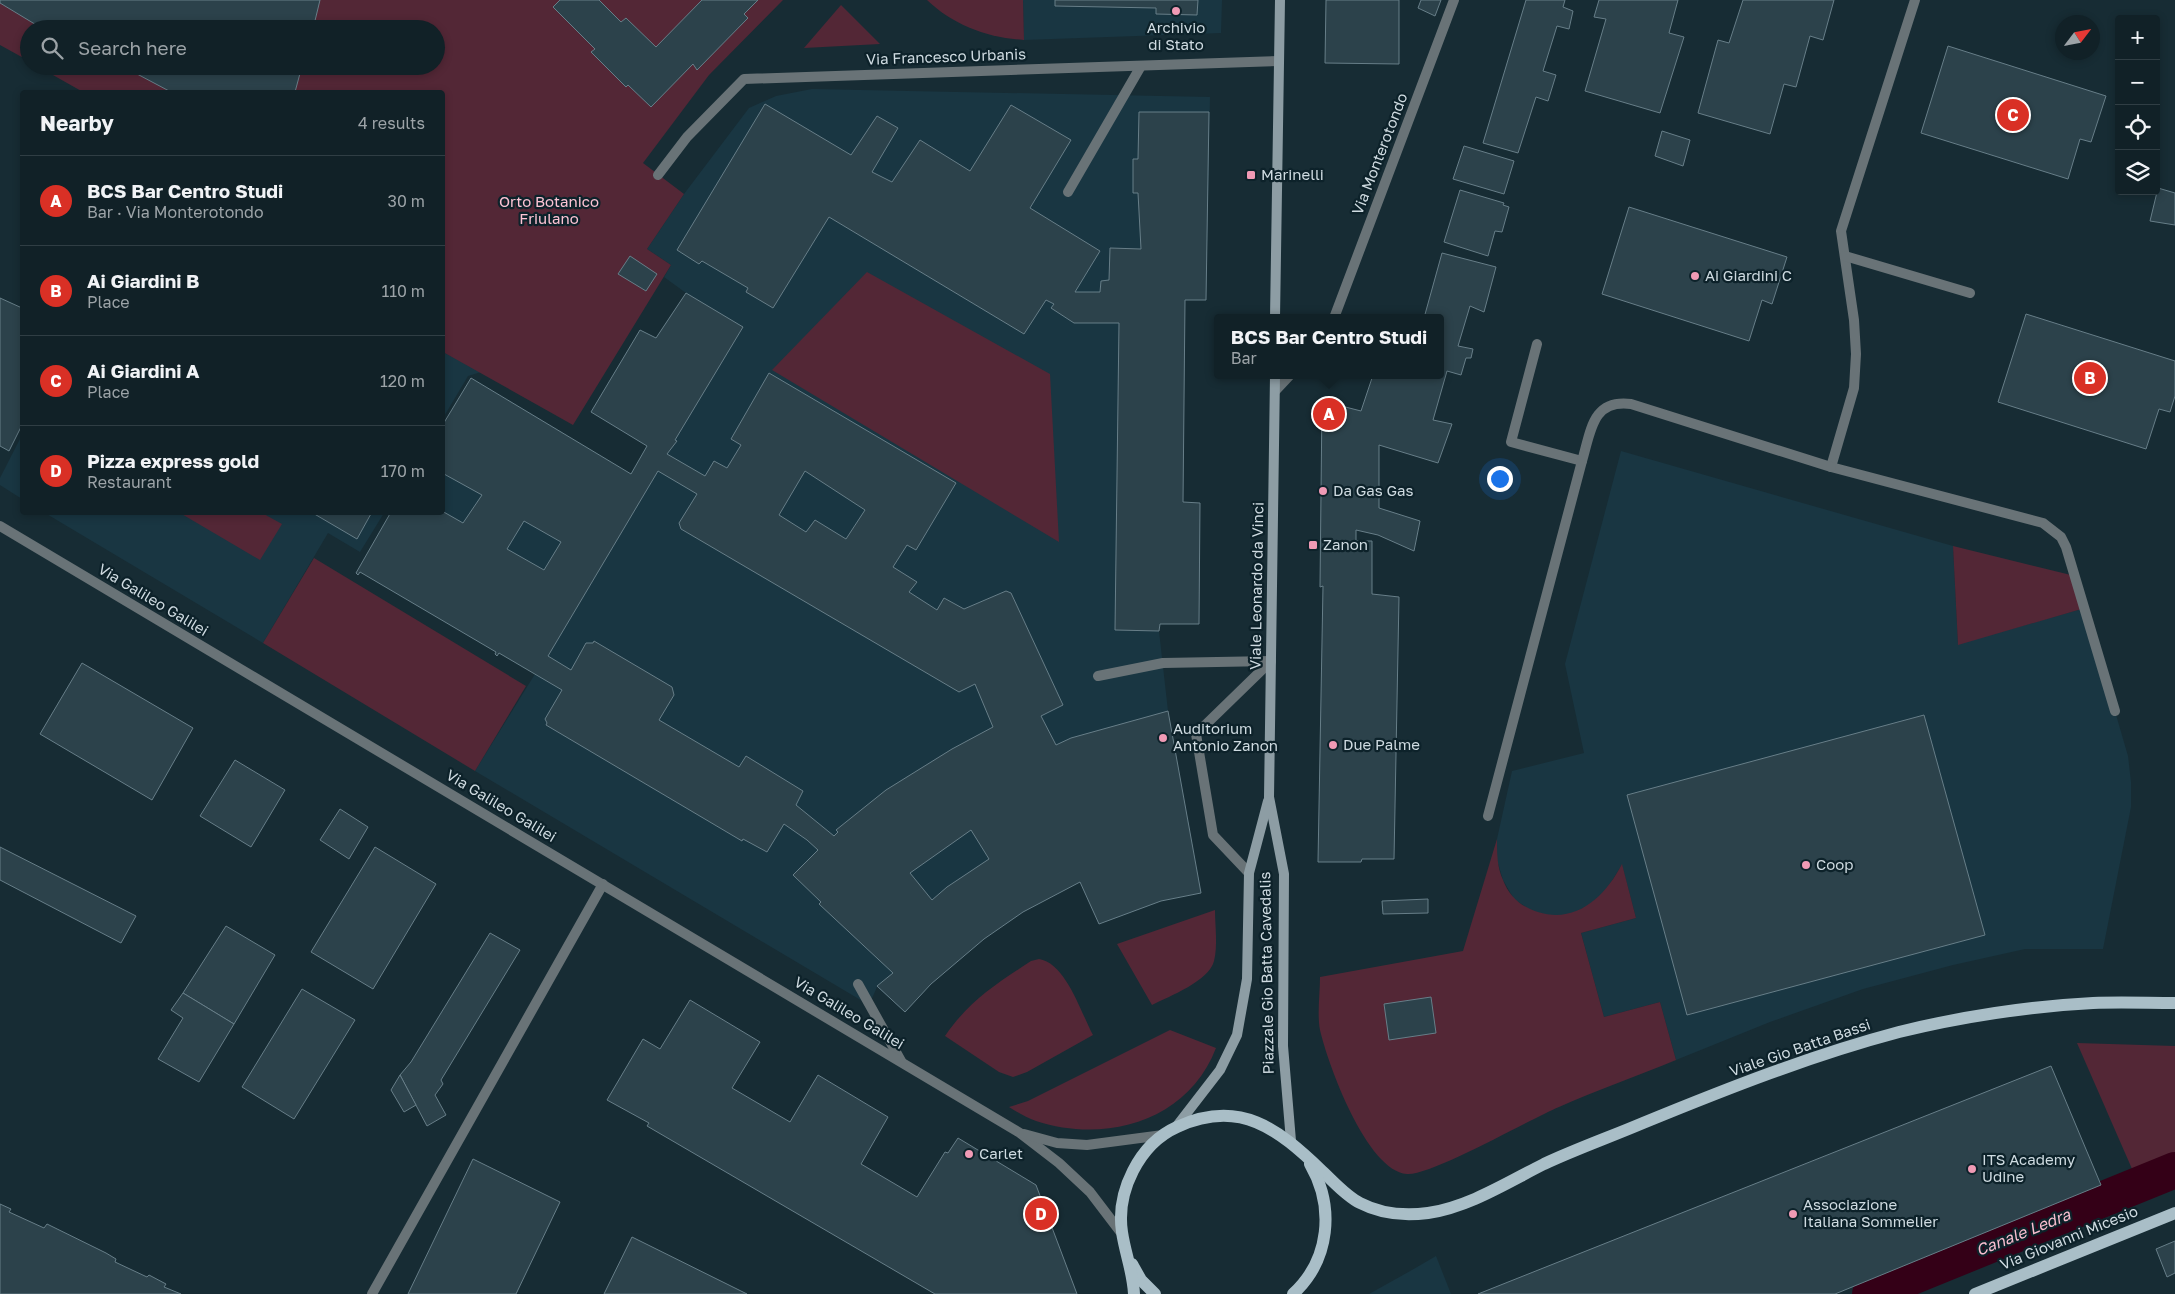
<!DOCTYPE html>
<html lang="en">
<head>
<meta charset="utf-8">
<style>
  :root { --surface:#112127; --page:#1e2e33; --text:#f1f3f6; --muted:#9ca3a7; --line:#303e44; --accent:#d93025 }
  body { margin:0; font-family:"Golos Text",sans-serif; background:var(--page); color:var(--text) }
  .controls { position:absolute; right:15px; top:15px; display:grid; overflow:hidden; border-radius:5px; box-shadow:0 2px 8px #0003 }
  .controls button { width:45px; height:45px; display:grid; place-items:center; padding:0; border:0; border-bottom:1px solid var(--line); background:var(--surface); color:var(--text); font:25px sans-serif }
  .compass { position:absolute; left:2055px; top:15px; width:45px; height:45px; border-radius:50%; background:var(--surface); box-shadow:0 2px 8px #0003; rotate:58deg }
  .you { position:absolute; left:1499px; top:478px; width:18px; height:18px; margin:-12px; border:4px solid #fff; border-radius:50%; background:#1a73e8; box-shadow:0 0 0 8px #1a73e833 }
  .badge { display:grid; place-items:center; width:32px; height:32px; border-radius:50%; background:var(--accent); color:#fff; font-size:16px; font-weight:700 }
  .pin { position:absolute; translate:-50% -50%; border:2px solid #fff; box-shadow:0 1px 5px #0006 }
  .popup { position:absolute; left:1214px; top:314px; width:230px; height:65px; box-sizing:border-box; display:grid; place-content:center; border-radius:5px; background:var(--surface); filter:drop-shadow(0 1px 4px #0005); font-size:16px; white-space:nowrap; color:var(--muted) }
  .popup b { font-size:19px; color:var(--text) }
  .popup::after { content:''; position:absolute; left:50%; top:100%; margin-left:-10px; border:10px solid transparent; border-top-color:var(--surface) }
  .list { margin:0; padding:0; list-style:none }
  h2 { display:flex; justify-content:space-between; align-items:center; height:65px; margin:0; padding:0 20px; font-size:21px }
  h2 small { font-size:16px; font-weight:400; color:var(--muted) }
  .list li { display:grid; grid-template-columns:32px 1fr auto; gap:15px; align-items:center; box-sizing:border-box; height:90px; padding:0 20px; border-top:1px solid var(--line) }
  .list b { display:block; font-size:19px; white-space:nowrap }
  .list p { margin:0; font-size:16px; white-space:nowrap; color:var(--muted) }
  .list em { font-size:16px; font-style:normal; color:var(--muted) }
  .icon { flex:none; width:28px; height:28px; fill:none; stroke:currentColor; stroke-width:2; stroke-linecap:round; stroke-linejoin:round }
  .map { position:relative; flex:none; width:2175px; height:1294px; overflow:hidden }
  .search { position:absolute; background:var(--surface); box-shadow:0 2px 8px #0003; left:20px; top:20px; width:425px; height:55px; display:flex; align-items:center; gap:12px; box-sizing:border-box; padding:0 18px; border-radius:28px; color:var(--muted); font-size:19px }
  .panel { position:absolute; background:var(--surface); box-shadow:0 2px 8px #0003; left:20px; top:90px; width:425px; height:425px; border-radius:5px }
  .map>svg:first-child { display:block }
  .built { fill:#193642 }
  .green { fill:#532736 }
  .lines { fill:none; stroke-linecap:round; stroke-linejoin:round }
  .canal { stroke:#340017; stroke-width:36 }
  .building { fill:#2c424b; stroke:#677e88; fill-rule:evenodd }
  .lane { stroke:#697377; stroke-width:10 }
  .street { stroke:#697377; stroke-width:10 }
  .secondary { stroke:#8d9da4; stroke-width:10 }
  .primary { stroke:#a9bec7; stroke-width:12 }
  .poi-dot { fill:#f09ab5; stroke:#0d222a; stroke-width:2 }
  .labels { text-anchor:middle; stroke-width:4.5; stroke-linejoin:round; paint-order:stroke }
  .poi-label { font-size:15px; fill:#cfdbe1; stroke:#0d222a; text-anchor:start }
  .street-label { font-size:15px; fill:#cfdbe1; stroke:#0d222a }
  .park-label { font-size:15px; fill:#fdc3d4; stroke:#0d222a }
  .water-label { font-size:16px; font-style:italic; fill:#f8becf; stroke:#0d222a }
</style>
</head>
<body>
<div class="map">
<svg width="2175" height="1294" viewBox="0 0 2175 1294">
  <rect width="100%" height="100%" fill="#172c34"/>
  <!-- built -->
  <g class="built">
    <path d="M1023,0H1222L1221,33L1024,40Z"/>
    <path d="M812,89L1210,97L1206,300H1185L1183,502L1200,503L1199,624H1160L1159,631L1168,711L1201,893L1161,901L1099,924L1080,882L1023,912L984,939L931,984L905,1012L877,987L869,1005L475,771L535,674L360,572L358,575L356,573L391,513L442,512L443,426L471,378L631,474L647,446L591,412L640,330L656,338L686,293L664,277L671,265L647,249L684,194L749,108L776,96Z"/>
    <path d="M443,352L481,372L468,376L443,418Z"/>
    <path d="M22,435V499L0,485V478Z"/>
    <path d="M1621,451L1953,546L1958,644L2085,608L2128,756L2131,782V807L2103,949H2025L1953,965L1863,989L1770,1022L1676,1060L1660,1002L1604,1017L1581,933L1636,918L1622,865L1604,893L1588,906L1569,915L1550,916L1530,910L1514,899L1503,880L1497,860V839L1512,771L1584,753L1565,664Z"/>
    <path d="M45,513H384L360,552L328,533L263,643Z"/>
    <path d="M1436,1256L1451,1294H1369L1412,1270Z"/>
  </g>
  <!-- green -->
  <g class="green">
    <path d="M0,0H783L709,75L643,163L684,194L647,249L671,265L573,425L443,352L442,92H83L37,66H436V29H29V61L0,45Z"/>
    <path d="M927,0H1023L1024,40C988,38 953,25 927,0Z"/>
    <path d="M841,5L880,44L804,48Z"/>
    <path d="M867,272L1050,374L1059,542L772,370Z"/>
    <path d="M180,513H262L282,524L260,560Z"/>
    <path d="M1953,546L2075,576L2085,608L1958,645Z"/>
    <path d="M314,558L526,686L475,771L263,643Z"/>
    <path d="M1497,839C1497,853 1497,867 1503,880C1509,896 1521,907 1538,912C1576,924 1605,897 1622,864L1636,918L1581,933L1604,1017L1660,1002L1676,1060C1637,1076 1597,1090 1559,1107C1530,1119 1431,1176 1407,1174C1367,1171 1328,1065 1320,1030C1317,1014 1320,994 1320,977L1463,951Z"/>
    <path d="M1215,910C1215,926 1218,946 1214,961C1209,981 1170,996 1152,1005L1117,944Z"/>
    <path d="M1039,959C1066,963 1081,1013 1093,1035L1027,1072L1013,1077L999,1072L945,1036C969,1001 996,984 1031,961Z"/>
    <path d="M1170,1030L1216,1048C1188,1121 1106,1144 1036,1121C1027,1118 1017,1112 1009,1107L1028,1101Z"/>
    <path d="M2077,1043L2175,1046V1161L2136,1178Z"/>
  </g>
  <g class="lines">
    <!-- canal -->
    <path class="canal" d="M1870,1294L2175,1170"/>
  </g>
  <!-- building -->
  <g class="building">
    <path d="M0,0H320L313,29H43L0,3Z"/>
    <path d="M560,0H599L621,22L626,18L656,47L702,0H758L744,14L748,18L697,70L693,64L651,107L628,85L626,87L591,52L595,49L553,7Z"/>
    <path d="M1055,0H1198L1197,15L1156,14V8L1055,6Z"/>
    <path d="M1326,0H1399V64L1325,63Z"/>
    <path d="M1421,0H1441L1435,16L1418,8Z"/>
    <path d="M1526,0H1565L1563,7L1573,11L1569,29L1557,26L1543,71L1556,75L1548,101L1536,97L1518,153L1483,143Z"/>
    <path d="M1599,0H1678L1669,33L1684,37L1660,113L1585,91L1606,19L1594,17Z"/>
    <path d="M1743,0H1834L1823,40L1810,36L1796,87L1784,84L1770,134L1698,113L1718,40L1729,43Z"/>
    <path d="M1948,46L2106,96L2091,142L2080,139L2068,179L1921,133Z"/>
    <path d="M122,66H302L295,92H171Z"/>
    <path d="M765,104L851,155L877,116L898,128L872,172L892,182L920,140L970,171L1011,105L1071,140L1030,208L1100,251L1075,292H1100L1101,281L1109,280L1110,248L1141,249L1138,193H1133V159H1138L1139,112H1209L1206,300H1185L1183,502L1200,503L1199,624H1160L1159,631L1115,630L1119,323H1074L1051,308L1054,304L1046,300L1024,334L829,217L773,308L746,292L748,288L702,261L699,264L677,250Z"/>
    <path d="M1662,131L1690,140L1683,166L1655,156Z"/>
    <path d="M1464,146L1514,161L1504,194L1453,179Z"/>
    <path d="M2158,188L2175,193V225L2150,221Z"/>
    <path d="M1460,190L1504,203L1503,205L1509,207L1502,232L1495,231L1488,256L1444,242Z"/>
    <path d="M1629,207L1787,257L1772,304L1762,300L1749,341L1602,294Z"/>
    <path d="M1442,253L1496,267L1484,312L1470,306L1458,346L1473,349L1471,358H1466L1461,375L1447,371L1433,420L1452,424L1438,463L1379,445V508L1420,521L1414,551L1378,535L1356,530V541H1372V594L1399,597L1394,859H1362L1361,862H1318L1323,586L1320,587L1322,401L1361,411L1373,375H1440V318H1424Z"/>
    <path d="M630,256L657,274L646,291L618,274Z"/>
    <path d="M686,293L743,327L675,440L677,441L667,454L705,476L714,461L727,468L741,445L731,439L769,373L956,483L916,550L907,545L893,567L917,582L909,592L937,610L944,598L964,609L1006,591L1011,593L1063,705L1041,716L1056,745L1071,738L1168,711L1201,893L1161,901L1099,924L1080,882L1023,912L984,939L931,984L905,1012L877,986L893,973L819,904L821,902L793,875L818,850L807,840L784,824L767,852L743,839L742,841L546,725L547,723L545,719L562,690L499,653L497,656L495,654L496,652L360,572L358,575L356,573L391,512H442V511L463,523L482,495L444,474L442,477V426L471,378L631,474L647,446L591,412L640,330L656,338ZM658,471L697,494L679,523L681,529L959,692L975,684L993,727L952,749L886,790L836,830L838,832L834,836L796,805L803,791L746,756L739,767L659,720L674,695L672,687L594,641L593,643H586L571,670L548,656ZM805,471L865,510L846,539L815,520L806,532L779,515ZM524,521L561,542L544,570L507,549ZM971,830L989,859L947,887L932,900L910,873Z"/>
    <path d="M0,298L22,308V425L9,451L0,446Z"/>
    <path d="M2026,314L2175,361V396L2170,412L2159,409L2146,449L1998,402Z"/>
    <path d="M311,512H372L357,539Z"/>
    <path d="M82,663L193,728L152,800L40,734Z"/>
    <path d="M1924,715L1985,935L1687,1015L1627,795Z"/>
    <path d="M235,760L285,790L251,847L200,816Z"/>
    <path d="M340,809L368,827L349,859L320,840Z"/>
    <path d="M0,847L136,916L121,943L0,880Z"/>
    <path d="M375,847L436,884L373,989L311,952Z"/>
    <path d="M1428,899V913L1383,914L1382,901Z"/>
    <path d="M226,926L275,955L234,1024L183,993Z"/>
    <path d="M490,933L520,950L441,1080L443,1084L435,1095L446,1115L427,1126L400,1075L411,1062Z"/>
    <path d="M302,989L355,1020L294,1119L242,1087Z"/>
    <path d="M183,993L234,1024L199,1082L158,1059L183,1018L171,1010Z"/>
    <path d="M1431,997L1436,1033L1389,1040L1384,1004Z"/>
    <path d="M690,1000L760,1042L732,1088L790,1122L818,1075L888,1117L861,1164L917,1197L945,1152L948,1153L958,1138L1036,1185L1077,1294H935L647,1126L649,1123L607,1100L643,1039L660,1049Z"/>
    <path d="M2051,1066L2101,1185L1835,1294H1478Z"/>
    <path d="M400,1075L416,1105L404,1112L391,1090Z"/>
    <path d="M473,1159L560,1202L516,1294H408Z"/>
    <path d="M0,1204L11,1209L9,1212L44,1228L47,1224L106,1253L116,1259L115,1262L147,1277L149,1275L166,1284L164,1287L181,1294H0Z"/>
    <path d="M632,1237L747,1294H604Z"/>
    <path d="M2175,1241V1273L2167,1277L2156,1249Z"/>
  </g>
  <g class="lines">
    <!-- lane -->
    <g class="lane">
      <path d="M1915,0L1841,231L1854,320L1856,354L1854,388L1831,467L2043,523L2061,537L2066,547L2115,711"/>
      <path d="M1068,192L1141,66"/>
      <path d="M1845,256L1970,293"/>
      <path d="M1537,344L1511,442L1582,461"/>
      <path d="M1098,676L1163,663L1271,661"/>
      <path d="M1488,816L1582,461C1591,431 1592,399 1631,404L1831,467"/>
      <path d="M1249,873L1213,835L1196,734L1271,661"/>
      <path d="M858,984L901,1061"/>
      <path d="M372,1294L603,884"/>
    </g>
    <!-- street -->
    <g class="street">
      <path d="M658,175L687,137L744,79L1279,61"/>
      <path d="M1334,318L1454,0"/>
      <path d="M1275,391L1290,375"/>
      <path d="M0,526L1020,1133L1059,1163L1090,1192L1122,1234"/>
      <path d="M1024,1134L1057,1143L1087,1145L1163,1135"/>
    </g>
    <!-- secondary -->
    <g class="secondary">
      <path d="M1275,318L1280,0"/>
      <path d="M1275,375L1269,797L1284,874L1283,1046L1291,1141"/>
      <path d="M1176,1127L1220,1070L1237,1035L1247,979L1249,873L1268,801"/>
    </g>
    <!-- primary -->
    <g class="primary">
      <path d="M1132,1264L1141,1280L1155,1294"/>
      <path d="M1134,1294C1133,1272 1125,1253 1122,1232C1116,1192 1139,1144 1177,1127C1240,1098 1278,1129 1322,1171C1334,1182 1346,1196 1360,1203C1381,1214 1405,1216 1428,1213C1469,1207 1508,1182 1544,1164C1576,1149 1610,1137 1643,1123C1726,1089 1812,1055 1899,1032C1959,1017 2031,1006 2093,1003C2120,1002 2148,1003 2175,1003"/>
      <path d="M1293,1294C1330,1260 1335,1207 1310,1164"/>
      <path d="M1975,1294L2175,1213"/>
    </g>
  </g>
  <!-- markers -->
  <g class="poi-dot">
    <circle cx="1176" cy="11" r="5"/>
    <rect x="1246" y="170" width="10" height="10" rx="2.5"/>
    <circle cx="1695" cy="276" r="5"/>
    <circle cx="1323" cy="491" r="5"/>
    <rect x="1308" y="540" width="10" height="10" rx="2.5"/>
    <circle cx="1163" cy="738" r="5"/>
    <circle cx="1333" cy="745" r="5"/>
    <circle cx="1806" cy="865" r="5"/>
    <circle cx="969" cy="1154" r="5"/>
    <circle cx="1972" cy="1169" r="5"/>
    <circle cx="1793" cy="1214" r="5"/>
  </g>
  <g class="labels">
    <!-- poi labels -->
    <g class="poi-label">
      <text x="1176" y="33" text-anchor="middle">Archivio<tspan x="1176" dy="17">di Stato</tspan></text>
      <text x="1261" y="180">Marinelli</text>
      <text x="1705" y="281">Ai Giardini C</text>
      <text x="1333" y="496">Da Gas Gas</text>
      <text x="1323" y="550">Zanon</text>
      <text x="1173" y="734">Auditorium<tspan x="1173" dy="17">Antonio Zanon</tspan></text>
      <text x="1343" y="750">Due Palme</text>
      <text x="1816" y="870">Coop</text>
      <text x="979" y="1159">Carlet</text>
      <text x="1982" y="1165">ITS Academy<tspan x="1982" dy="17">Udine</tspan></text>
      <text x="1803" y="1210">Associazione<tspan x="1803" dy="17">Italiana Sommelier</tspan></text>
    </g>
    <!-- street labels -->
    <g class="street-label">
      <text transform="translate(946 57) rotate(-2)" y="5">Via Francesco Urbanis</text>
      <text transform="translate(1380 154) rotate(-69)" y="5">Via Monterotondo</text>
      <text transform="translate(1257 586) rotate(-89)" y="5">Viale Leonardo da Vinci</text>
      <text transform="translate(153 600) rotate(31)" y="5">Via Galileo Galilei</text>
      <text transform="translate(501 806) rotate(31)" y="5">Via Galileo Galilei</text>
      <text transform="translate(1267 973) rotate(-91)" y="5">Piazzale Gio Batta Cavedalis</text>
      <text transform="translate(849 1013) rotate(31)" y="5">Via Galileo Galilei</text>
      <text transform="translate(1800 1048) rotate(-19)" y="5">Viale Gio Batta Bassi</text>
      <text transform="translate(2069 1238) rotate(-22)" y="5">Via Giovanni Micesio</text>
    </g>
    <!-- park labels -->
    <g class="park-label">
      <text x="549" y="207">Orto Botanico<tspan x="549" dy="17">Friulano</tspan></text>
    </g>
    <!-- water labels -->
    <g class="water-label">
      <text transform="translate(2023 1232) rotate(-22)" y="6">Canale Ledra</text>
    </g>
  </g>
</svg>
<div class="controls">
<button>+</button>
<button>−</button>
<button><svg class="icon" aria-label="locate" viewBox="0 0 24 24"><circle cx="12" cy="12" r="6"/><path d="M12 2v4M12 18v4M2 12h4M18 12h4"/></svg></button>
<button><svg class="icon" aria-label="layers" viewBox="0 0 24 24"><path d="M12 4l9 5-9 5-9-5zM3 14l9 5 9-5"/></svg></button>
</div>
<svg class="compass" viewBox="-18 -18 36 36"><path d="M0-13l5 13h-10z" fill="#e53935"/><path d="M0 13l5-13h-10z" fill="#9ca3a7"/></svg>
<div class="you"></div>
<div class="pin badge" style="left:1329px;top:414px">A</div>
<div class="popup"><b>BCS Bar Centro Studi</b>Bar</div>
<div class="pin badge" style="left:2090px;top:378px">B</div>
<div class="pin badge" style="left:2013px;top:115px">C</div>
<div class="pin badge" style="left:1041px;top:1214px">D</div>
<div class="search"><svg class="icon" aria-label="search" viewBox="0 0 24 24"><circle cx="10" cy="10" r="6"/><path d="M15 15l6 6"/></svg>Search here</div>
<section class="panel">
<h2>Nearby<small>4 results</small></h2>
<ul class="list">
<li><span class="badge">A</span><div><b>BCS Bar Centro Studi</b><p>Bar · Via Monterotondo</p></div><em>30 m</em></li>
<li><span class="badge">B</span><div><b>Ai Giardini B</b><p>Place</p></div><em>110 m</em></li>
<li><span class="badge">C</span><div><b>Ai Giardini A</b><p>Place</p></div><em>120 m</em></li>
<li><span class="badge">D</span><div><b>Pizza express gold</b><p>Restaurant</p></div><em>170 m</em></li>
</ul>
</section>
</div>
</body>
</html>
